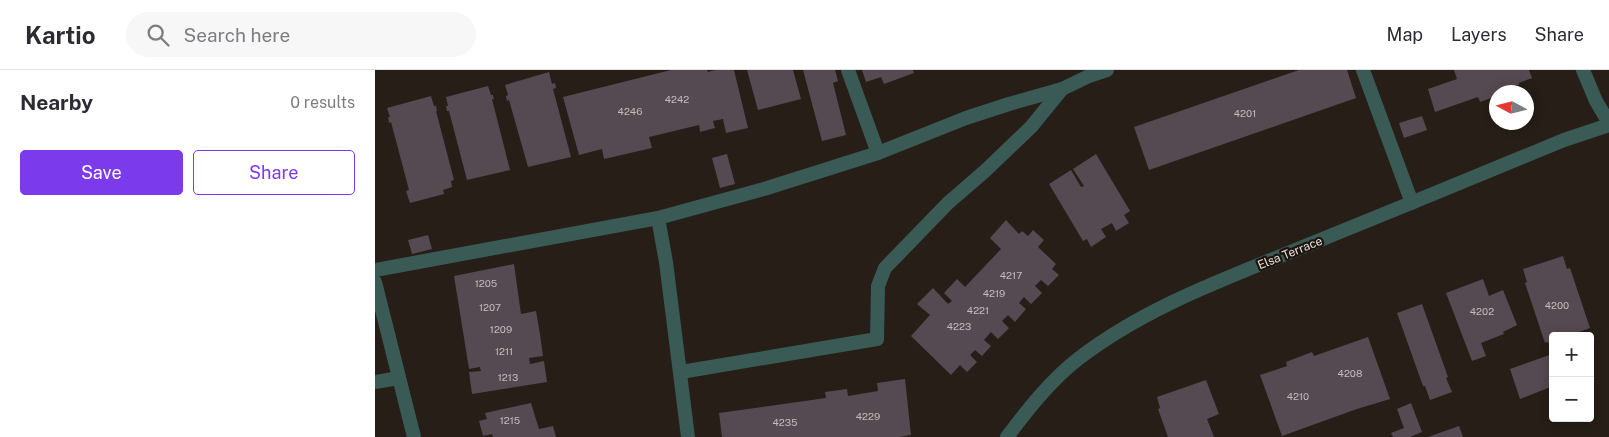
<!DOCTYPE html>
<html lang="en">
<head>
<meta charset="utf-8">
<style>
  :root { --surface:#fff; --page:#f7f7f7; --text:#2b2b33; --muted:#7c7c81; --line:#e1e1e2; --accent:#7c3aed }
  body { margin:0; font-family:"Public Sans",sans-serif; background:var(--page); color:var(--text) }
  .controls { position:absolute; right:15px; bottom:15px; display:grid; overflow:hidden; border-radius:5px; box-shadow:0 2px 12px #0003 }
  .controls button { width:45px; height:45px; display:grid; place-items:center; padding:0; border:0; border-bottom:1px solid var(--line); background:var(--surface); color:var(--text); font:25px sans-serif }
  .compass { position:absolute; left:1114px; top:15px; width:45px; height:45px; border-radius:50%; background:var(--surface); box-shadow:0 2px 12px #0003; rotate:277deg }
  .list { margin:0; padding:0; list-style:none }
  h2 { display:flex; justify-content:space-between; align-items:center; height:65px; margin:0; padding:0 20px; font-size:21px }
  h2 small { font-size:16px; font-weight:400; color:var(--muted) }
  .actions { display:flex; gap:10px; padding:15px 20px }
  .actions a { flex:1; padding:11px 0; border:1px solid var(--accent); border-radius:5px; text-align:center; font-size:18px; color:var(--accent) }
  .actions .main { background:var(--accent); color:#fff }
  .icon { flex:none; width:28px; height:28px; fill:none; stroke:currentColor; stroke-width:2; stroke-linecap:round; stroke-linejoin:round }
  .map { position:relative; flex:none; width:1234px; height:367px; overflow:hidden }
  header { display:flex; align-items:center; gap:30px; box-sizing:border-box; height:70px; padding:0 25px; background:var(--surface); border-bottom:1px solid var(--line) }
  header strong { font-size:24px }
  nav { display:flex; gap:28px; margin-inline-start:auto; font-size:18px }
  .search { width:350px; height:45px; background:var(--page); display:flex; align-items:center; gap:12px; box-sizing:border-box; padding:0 18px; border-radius:28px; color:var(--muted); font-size:19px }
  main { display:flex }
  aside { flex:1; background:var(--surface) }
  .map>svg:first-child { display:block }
  .building { fill:#554a51 }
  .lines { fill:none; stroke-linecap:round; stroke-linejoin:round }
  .service { stroke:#395a55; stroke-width:14 }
  .minor { stroke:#395a55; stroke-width:14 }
  .labels { text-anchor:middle; stroke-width:4.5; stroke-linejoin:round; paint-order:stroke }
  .number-label { font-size:10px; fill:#c3bcba }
  .street-label { font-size:12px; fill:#e8e2dd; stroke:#1d140e }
</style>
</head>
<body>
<header>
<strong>Kartio</strong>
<div class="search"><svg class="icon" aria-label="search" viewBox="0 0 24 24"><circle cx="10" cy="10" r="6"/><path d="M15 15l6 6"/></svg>Search here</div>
<nav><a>Map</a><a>Layers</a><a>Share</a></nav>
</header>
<main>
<aside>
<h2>Nearby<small>0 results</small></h2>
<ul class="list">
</ul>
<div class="actions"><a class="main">Save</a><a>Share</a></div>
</aside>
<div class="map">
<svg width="1234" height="367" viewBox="0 0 1234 367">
  <rect width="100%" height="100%" fill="#261e17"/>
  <!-- building -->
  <g class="building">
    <path d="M296,0H332L333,2L340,0H359L373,58L351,63L348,49L338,51L340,58L325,62L324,55L274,67L277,78L229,89L227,79L204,85L188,27Z"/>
    <path d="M372,0H418L426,29L383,40Z"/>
    <path d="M428,0H460L463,11L458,13L471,65L447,71Z"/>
    <path d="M487,0H538L539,3L509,14L506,7L491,12Z"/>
    <path d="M924,0H972L981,28L774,100L759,57Z"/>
    <path d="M1079,0H1154L1157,8L1144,13V15L1138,16L1137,15L1123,20L1124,22H1122V26L1105,32L1103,27L1060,42L1053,19L1082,9Z"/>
    <path d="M174,2L177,14L180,13L181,18L178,19L196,87L153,97L134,30L132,31L131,26L133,25L130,15Z"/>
    <path d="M113,16L116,25H118L119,29H117L135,100L92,110L74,41H72L71,36H73L71,27Z"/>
    <path d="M56,26L59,36H61L62,41H61L79,110L76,111L77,117L68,120L69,124L35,133L31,121L34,120L16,52L14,53L13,47H15L12,38Z"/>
    <path d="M1047,46L1052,60L1029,68L1024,53Z"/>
    <path d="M352,84L360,114L345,118L337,88Z"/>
    <path d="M721,84L755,141L749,145L754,153L741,161L737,153L726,159L731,167L716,177L712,169L708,171L674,114L696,100L706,117L709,116L698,99Z"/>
    <path d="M631,150L644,164L647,161L653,166L658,160L669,170L663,177L681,194L677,199L684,205L673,216L666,210L660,216L667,223L656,234L649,227L644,233L651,239L640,252L633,245L627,251L634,258L623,269L616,262L609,270L616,276L607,286L600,280L595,285L602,292L592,302L585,295L576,305L536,266L555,245L542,234L558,218L573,234L577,231L569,223L582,209L590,217L626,179L615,168Z"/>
    <path d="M53,165L57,179L37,184L33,170Z"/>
    <path d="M1188,186L1192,199L1195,198L1215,258L1192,266H1178V279L1176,280L1173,272L1170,273L1150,213L1152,212L1148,199Z"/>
    <path d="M139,194L146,244L161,241L165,264L168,286L154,288L155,294L169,291L172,312L97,324L94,302L106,301L105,298V297L94,299L79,206Z"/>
    <path d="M1108,209L1114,226L1128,220L1142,255L1128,262L1129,264L1106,273L1111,286L1097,291L1071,223Z"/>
    <path d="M1047,234L1073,307L1071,308L1077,322L1055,330L1050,316H1048L1022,243Z"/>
    <path d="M993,267L1015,329L982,339L907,366L885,305L912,296L911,292L937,282L939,286Z"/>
    <path d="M1177,284L1178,316L1145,329L1135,299Z"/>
    <path d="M530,309L536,365L524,367H347L344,343L451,328L450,322L472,319L473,326L503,321L502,313Z"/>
    <path d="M831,310L844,344L832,349L839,367H793L783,339L785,338L782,327Z"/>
    <path d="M156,333L164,359L178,356L181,367H118L117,364L108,366L104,351L112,349L110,343Z"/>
    <path d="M1036,333L1047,362L1035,367H1018L1016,363L1029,358L1022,339Z"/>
    <path d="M1084,356L1088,367H1053Z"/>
  </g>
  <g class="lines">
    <!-- service -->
    <g class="service">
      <path d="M473,0L503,83"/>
      <path d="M988,0L1037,133"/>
      <path d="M0,200L283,148"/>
      <path d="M306,302L502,269L503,216L510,198L573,133L610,101L656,57L687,19"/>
      <path d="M0,312L24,308"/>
      <path d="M313,367L291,192L283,148L389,119L503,83L591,48L634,34L687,19L714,6L732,0"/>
    </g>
    <!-- minor -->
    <g class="minor">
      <path d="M1208,0L1221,31L1234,53"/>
      <path d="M0,212L39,367"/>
      <path d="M632,367C653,339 676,310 703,289C769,238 847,210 923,179C1012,143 1100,107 1189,70L1234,55"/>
    </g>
  </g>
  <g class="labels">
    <!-- number labels -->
    <g class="number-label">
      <text x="302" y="33">4242</text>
      <text x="255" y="45">4246</text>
      <text x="870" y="47">4201</text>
      <text x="636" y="209">4217</text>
      <text x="111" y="217">1205</text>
      <text x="619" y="227">4219</text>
      <text x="1182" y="239">4200</text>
      <text x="115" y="241">1207</text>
      <text x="603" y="244">4221</text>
      <text x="1107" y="245">4202</text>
      <text x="584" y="260">4223</text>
      <text x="126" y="263">1209</text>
      <text x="129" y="285">1211</text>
      <text x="975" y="307">4208</text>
      <text x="133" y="311">1213</text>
      <text x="923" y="330">4210</text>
      <text x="493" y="350">4229</text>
      <text x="135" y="354">1215</text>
      <text x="410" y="356">4235</text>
    </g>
    <!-- street labels -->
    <g class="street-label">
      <text transform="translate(915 183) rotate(-22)" y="4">Elsa Terrace</text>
    </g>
  </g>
</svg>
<div class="controls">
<button>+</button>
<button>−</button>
</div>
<svg class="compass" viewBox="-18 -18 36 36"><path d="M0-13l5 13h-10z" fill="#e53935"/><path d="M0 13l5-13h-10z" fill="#7c7c81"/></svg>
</div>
</main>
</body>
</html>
